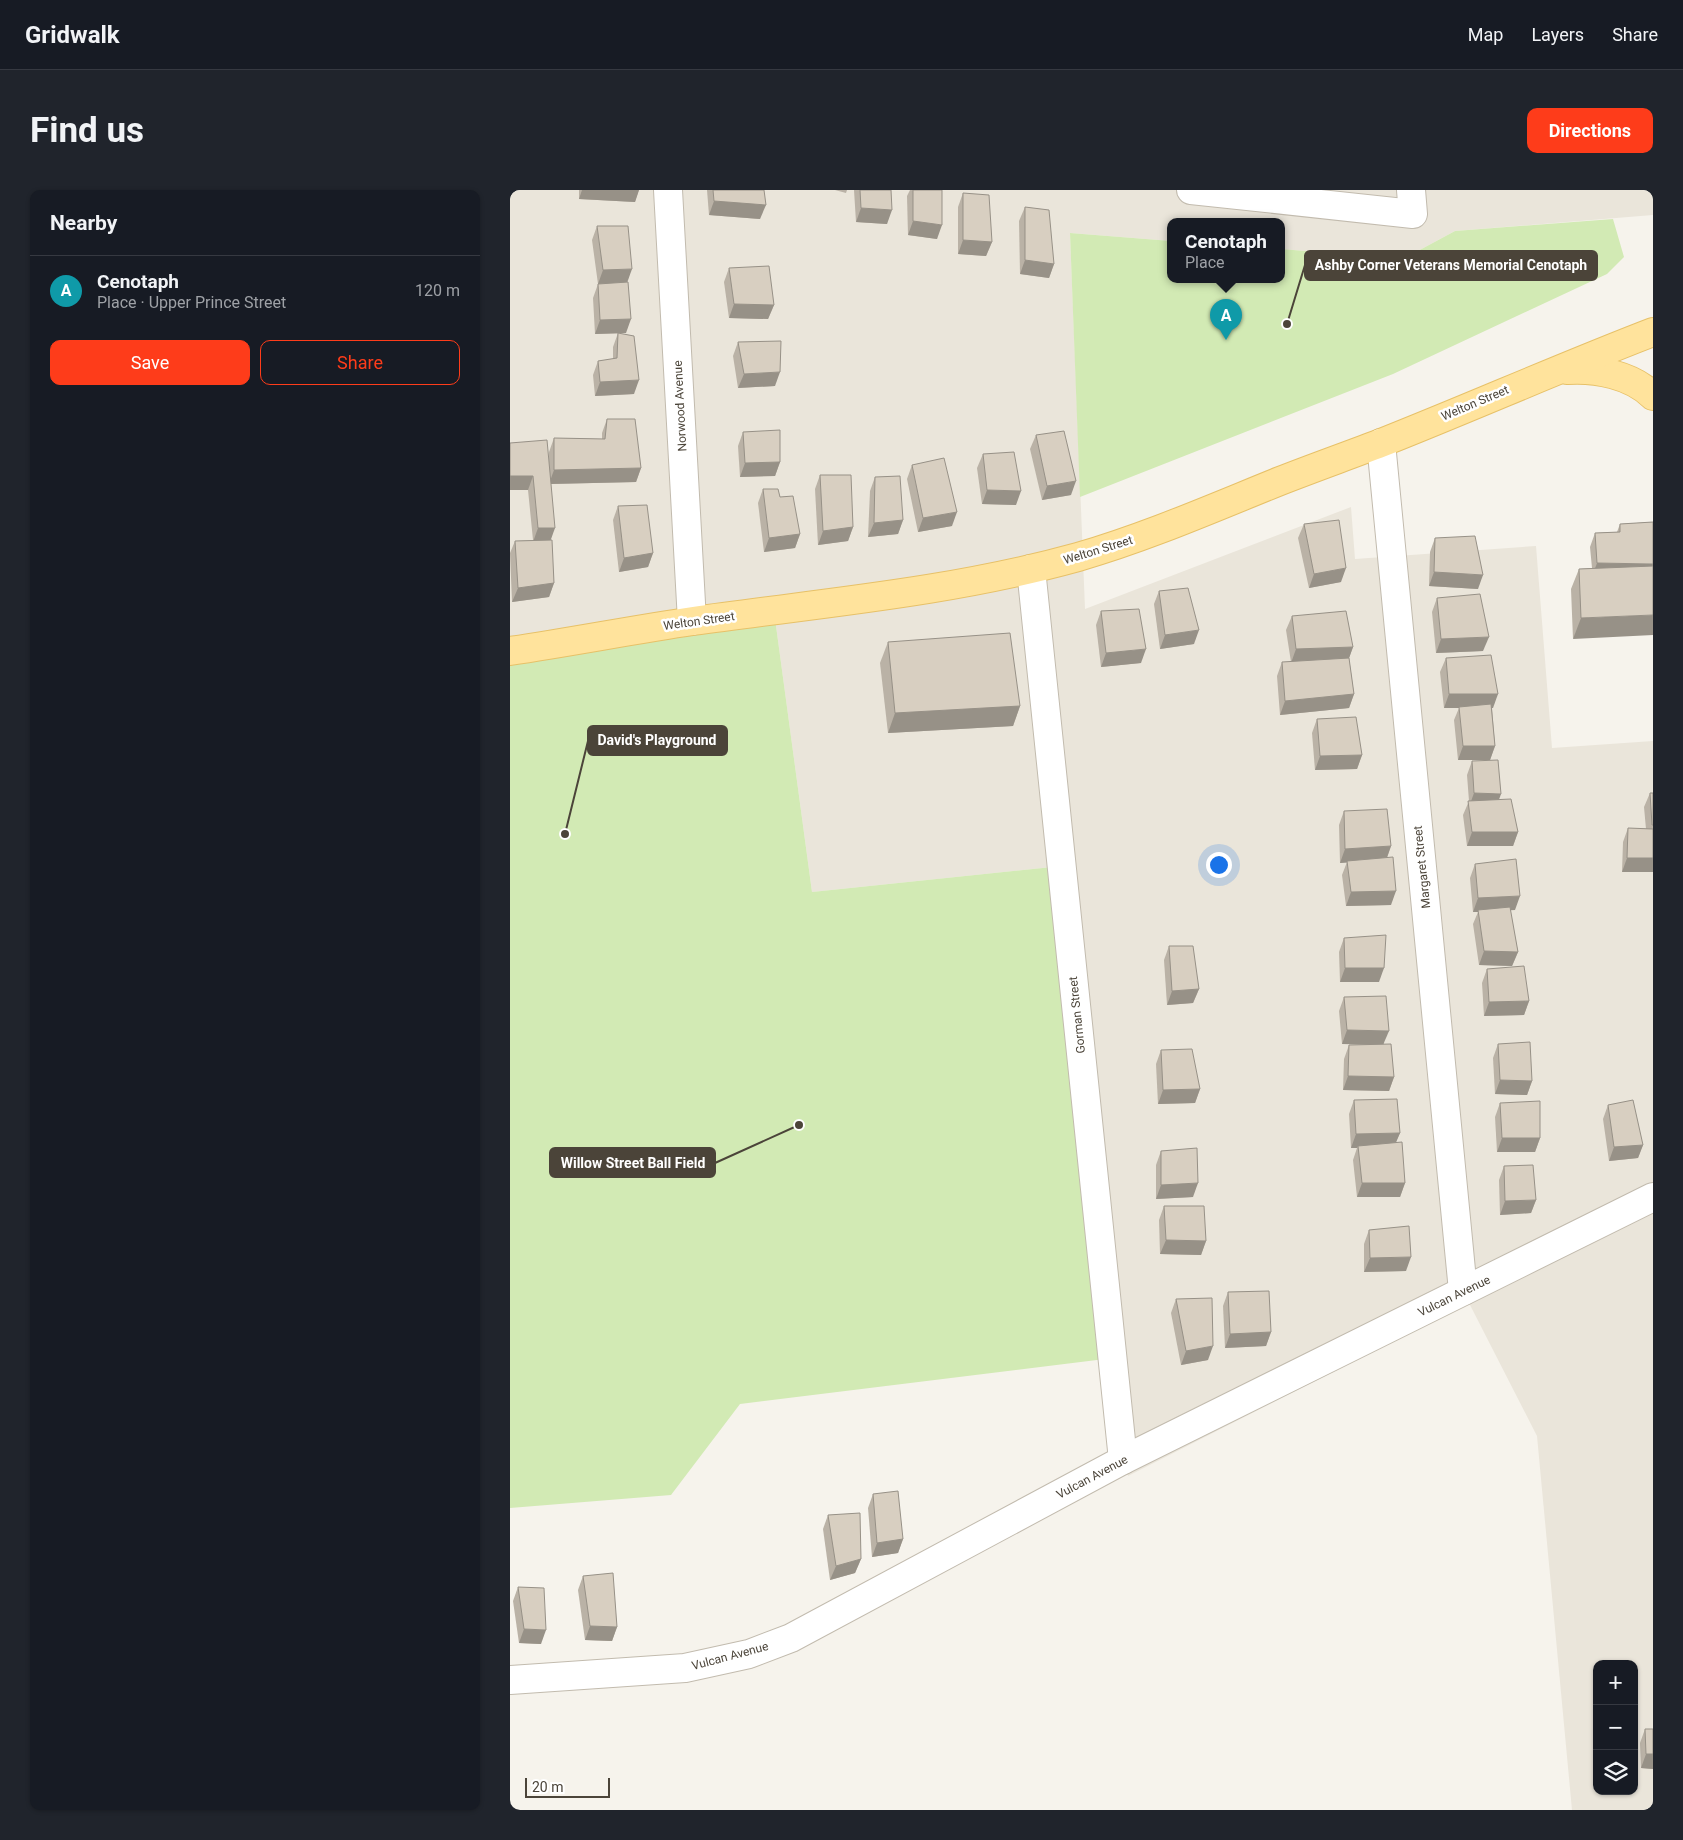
<!DOCTYPE html>
<html lang="en">
<head>
<meta charset="utf-8">
<style>
  :root { --surface:#171b24; --page:#20242c; --text:#f1f3f6; --muted:#9ea1a6; --line:#363941; --accent:#fe3c1a }
  body { margin:0; font-family:Roboto,sans-serif; background:var(--page); color:var(--text) }
  .controls { position:absolute; right:15px; bottom:15px; display:grid; overflow:hidden; border-radius:10px; box-shadow:0 1px 4px #0004 }
  .controls button { width:45px; height:45px; display:grid; place-items:center; padding:0; border:0; border-bottom:1px solid var(--line); background:var(--surface); color:var(--text); font:25px sans-serif }
  .scale { position:absolute; left:15px; bottom:12px; width:85px; box-sizing:border-box; padding-left:5px; border:2px solid #4b4439; border-top:0; font-size:14px; line-height:18px; white-space:nowrap; color:#4b4439; -webkit-text-stroke:4px #fff; paint-order:stroke }
  .you { position:absolute; left:708px; top:674px; width:18px; height:18px; margin:-12px; border:4px solid #fff; border-radius:50%; background:#1a73e8; box-shadow:0 0 0 8px #1a73e833 }
  .badge { display:grid; place-items:center; width:32px; height:32px; border-radius:50%; background:var(--accent); color:#fff; font-size:16px; font-weight:700 }
  .pin { position:absolute; translate:-50% -41px; filter:drop-shadow(0 1px 2px #0008) }
  .pin::after { content:''; position:absolute; top:26px; width:18px; height:15px; background:inherit; clip-path:polygon(0 0,100% 0,50% 100%) }
  .popup { position:absolute; left:657px; top:28px; width:118px; height:65px; box-sizing:border-box; display:grid; place-content:center; border-radius:10px; background:var(--surface); filter:drop-shadow(0 1px 4px #0005); font-size:16px; white-space:nowrap; color:var(--muted) }
  .popup b { font-size:19px; color:var(--text) }
  .popup::after { content:''; position:absolute; left:50%; top:100%; margin-left:-10px; border:10px solid transparent; border-top-color:var(--surface) }
  .list { margin:0; padding:0; list-style:none }
  h2 { display:flex; justify-content:space-between; align-items:center; height:65px; margin:0; padding:0 20px; font-size:21px }
  h2 small { font-size:16px; font-weight:400; color:var(--muted) }
  .list li { display:grid; grid-template-columns:32px 1fr auto; gap:15px; align-items:center; box-sizing:border-box; height:70px; padding:0 20px; border-top:1px solid var(--line) }
  .list b { display:block; font-size:19px; white-space:nowrap }
  .list p { margin:0; font-size:16px; white-space:nowrap; color:var(--muted) }
  .list em { font-size:16px; font-style:normal; color:var(--muted) }
  .actions { display:flex; gap:10px; padding:15px 20px }
  .actions a { flex:1; padding:11px 0; border:1px solid var(--accent); border-radius:10px; text-align:center; font-size:18px; color:var(--accent) }
  .actions .main { background:var(--accent); color:#fff }
  .icon { flex:none; width:28px; height:28px; fill:none; stroke:currentColor; stroke-width:2; stroke-linecap:round; stroke-linejoin:round }
  .map { position:relative; flex:none; width:1143px; height:1620px; overflow:hidden; border-radius:10px }
  header { display:flex; align-items:center; gap:30px; box-sizing:border-box; height:70px; padding:0 25px; background:var(--surface); border-bottom:1px solid var(--line) }
  header strong { font-size:24px }
  nav { display:flex; gap:28px; margin-inline-start:auto; font-size:18px }
  .intro { display:flex; align-items:center; justify-content:space-between; box-sizing:border-box; height:120px; padding:0 30px }
  h1 { margin:0; font-size:35px }
  .button { padding:12px 22px; border-radius:10px; background:var(--accent); color:#fff; font-size:18px; font-weight:700 }
  main { display:flex; gap:30px; padding:0 30px }
  aside { flex:1; background:var(--surface); border-radius:10px; box-shadow:0 1px 4px #0004 }
  .map>svg:first-child { display:block }
  .residential { fill:#eae5da; fill-rule:evenodd }
  .green { fill:#d2eab4 }
  .lines { fill:none; stroke-linecap:round; stroke-linejoin:round }
  .minor-casing { stroke:#c2bbae; stroke-width:30 }
  .primary-casing { stroke:#e7c168; stroke-width:30 }
  .minor { stroke:#fff; stroke-width:28 }
  .primary { stroke:#ffe39c; stroke-width:28 }
  .wall { fill:#bab2a6 }
  .shaded-wall { fill:#979187 }
  .building { fill:#d8cfc1; stroke:#979187 }
  .labels { text-anchor:middle; stroke-width:5; stroke-linejoin:round; paint-order:stroke }
  .street-label { font-size:12px; fill:#4b4439; stroke:#fff }
  .leader { fill:none; stroke:#4b4439; stroke-width:2 }
  .callout-dot { fill:#4b4439; stroke:#fff; stroke-width:2 }
  .callout { fill:#4b4439; stroke:#4b4439; stroke-width:2 }
  .callout-label { font-size:14px; text-anchor:middle; font-weight:bold; fill:#fff }
</style>
</head>
<body>
<header>
<strong>Gridwalk</strong>
<nav><a>Map</a><a>Layers</a><a>Share</a></nav>
</header>
<div class="intro"><h1>Find us</h1><a class="button">Directions</a></div>
<main>
<aside>
<h2>Nearby<small></small></h2>
<ul class="list">
<li><span class="badge" style="background:#0f9aa8">A</span><div><b>Cenotaph</b><p>Place · Upper Prince Street</p></div><em>120 m</em></li>
</ul>
<div class="actions"><a class="main">Save</a><a>Share</a></div>
</aside>
<div class="map">
<svg width="1143" height="1620" viewBox="0 0 1143 1620">
  <rect width="100%" height="100%" fill="#f6f3ec"/>
  <!-- residential -->
  <path class="residential" d="M0,0H1143V25L945,41L893,69L771,59V31H661V51L560,43L575,419L841,317L845,369L1026,356L1042,558L1143,551V1620H1062L1027,1246L959,1113L618,1286L603,1168L552,676L302,702L264,421L0,458ZM1087,1474H1124V1601H1087Z"/>
  <!-- green -->
  <g class="green">
    <path d="M1103,29L1114,67L1097,84L883,184L570,307L560,43L661,51V89H771V59L893,69L945,41Z"/>
    <path d="M264,421L302,702L552,676L603,1168L230,1214L161,1305L0,1318V458Z"/>
  </g>
  <g class="lines">
    <defs>
      <g id="minor">
        <path d="M158,0L182,431"/>
        <path d="M681,0L903,24L901,0"/>
        <path d="M871,253L953,1101"/>
        <path d="M521,379L613,1270"/>
        <path d="M0,1490L175,1478L239,1464L281,1448L613,1270L1143,1007"/>
      </g>
      <g id="primary">
        <path d="M1057,180C1086,178 1122,185 1143,206"/>
        <path d="M0,461C61,452 122,440 183,431C312,413 442,402 568,367C637,347 703,318 770,291C803,278 837,266 871,253C962,217 1052,177 1143,142"/>
      </g>
    </defs>
    <!-- minor casing -->
    <use href="#minor" class="minor-casing"/>
    <!-- primary casing -->
    <use href="#primary" class="primary-casing"/>
    <!-- minor -->
    <use href="#minor" class="minor"/>
    <!-- primary -->
    <use href="#primary" class="primary"/>
  </g>
  <!-- wall -->
  <g class="wall">
    <path d="M69,0H129L125,12L69,9Z"/>
    <path d="M197,0H254L250,29L199,25Z"/>
    <path d="M325,0H337L336,3Z"/>
    <path d="M344,0H381L377,34L346,32Z"/>
    <path d="M400,0H432L427,49L398,45L397,6Z"/>
    <path d="M453,3L482,52L476,66L448,64V17Z"/>
    <path d="M515,17L544,74L539,88L510,84L509,31Z"/>
    <path d="M87,36L117,92L116,143L85,144L83,108L88,94L98,93L88,94L82,50Z"/>
    <path d="M219,78L264,115L258,129L219,128L214,92Z"/>
    <path d="M108,143L124,204L85,206L83,185L88,171L103,169V157Z"/>
    <path d="M228,152L265,196L228,198L223,166Z"/>
    <path d="M97,229L131,278L126,292L41,294L40,350L44,393L39,407L2,412L0,363L5,351L23,350L18,300H0L39,274V262L44,248L92,249V243Z"/>
    <path d="M233,242L270,272L265,286L230,287L228,256Z"/>
    <path d="M526,245L561,305L532,310L520,259Z"/>
    <path d="M473,264L506,315L472,314L467,278Z"/>
    <path d="M402,275L442,336L408,342L397,289Z"/>
    <path d="M310,285L343,337L338,351L308,355L305,299Z"/>
    <path d="M365,287L393,330L388,344L358,347L360,301Z"/>
    <path d="M253,299L270,307L290,344L285,358L254,362L248,313Z"/>
    <path d="M108,316L143,363L138,377L109,382L103,330Z"/>
    <path d="M1143,332L1063,449L1061,399L1069,379L1082,378L1080,357L1085,343L1107,342L1110,334Z"/>
    <path d="M794,334L831,392L799,398L788,348Z"/>
    <path d="M925,348L968,399L919,396L920,362Z"/>
    <path d="M649,401L684,454L650,459L644,414Z"/>
    <path d="M927,408L973,461L926,463L922,422Z"/>
    <path d="M591,421L631,473L591,477L586,435Z"/>
    <path d="M782,426L843,457L839,468L844,504L839,518L770,525L767,486L772,472H781L776,440Z"/>
    <path d="M378,452L510,516L503,536L378,543L370,473Z"/>
    <path d="M936,468L983,518H982L985,556L980,570H948L944,530L949,518H934L930,482Z"/>
    <path d="M807,529L852,565L847,579L805,580L802,543Z"/>
    <path d="M962,571L989,610L1008,642L1003,656H957L953,625L959,611L957,585Z"/>
    <path d="M1140,603H1143V682H1112L1113,652L1118,638L1136,639L1134,617Z"/>
    <path d="M834,621L881,656L877,668L881,715L836,716L832,685L837,672L830,673L829,635Z"/>
    <path d="M965,674L1005,720H1000L1008,762L1002,776L969,775L963,734L968,722H963L960,688Z"/>
    <path d="M834,748L869,792H830L829,762Z"/>
    <path d="M659,756L689,799L683,813L657,815L654,770Z"/>
    <path d="M977,779L1019,811L1014,825L974,826L972,793Z"/>
    <path d="M834,807L874,854L884,887L879,901L833,900L834,869L839,855L860,854H832L829,821Z"/>
    <path d="M988,854L1022,891L1017,905L985,904L983,868Z"/>
    <path d="M651,860L690,899L685,913L648,914L646,874Z"/>
    <path d="M844,910L890,943L886,952L895,993L890,1007H847L843,970L847,958H841L839,924Z"/>
    <path d="M990,913L1030,948L1025,962H987L985,927Z"/>
    <path d="M1098,915L1133,955L1128,968L1099,971L1093,929Z"/>
    <path d="M651,961L683,1007L646,1009V975Z"/>
    <path d="M994,976L1026,1010L1021,1023L990,1025L989,990Z"/>
    <path d="M654,1016L696,1051L691,1065L650,1064L649,1030Z"/>
    <path d="M859,1040L896,1081L854,1082V1054Z"/>
    <path d="M718,1102L761,1142L756,1156L715,1158L713,1116Z"/>
    <path d="M666,1109L698,1170L671,1175L661,1123Z"/>
    <path d="M363,1304L393,1349L388,1363L362,1367L358,1318Z"/>
    <path d="M318,1325L351,1369L345,1383L320,1390L313,1339Z"/>
    <path d="M73,1386L107,1437L102,1451L75,1450L68,1400Z"/>
    <path d="M8,1397L31,1454L9,1453L3,1411Z"/>
    <path d="M1135,1539L1143,1579L1131,1578L1130,1553Z"/>
  </g>
  <!-- shaded-wall -->
  <g class="shaded-wall">
    <path d="M72,0H129L125,12L69,9Z"/>
    <path d="M204,11L256,15L250,29L199,25Z"/>
    <path d="M351,18L382,20L377,34L346,32Z"/>
    <path d="M403,31L432,35L427,49L398,45Z"/>
    <path d="M453,50L482,52L476,66L448,64Z"/>
    <path d="M515,70L544,74L539,88L510,84Z"/>
    <path d="M122,79L117,93L88,94L93,80Z"/>
    <path d="M224,114L264,115L258,129L219,128Z"/>
    <path d="M121,129L116,143L85,144L90,130Z"/>
    <path d="M270,182L265,196L228,198L234,184Z"/>
    <path d="M129,190L124,204L85,206L90,192Z"/>
    <path d="M270,272L265,286L230,287L235,273Z"/>
    <path d="M131,278L126,292L39,294L44,280Z"/>
    <path d="M0,286H23L18,300H0Z"/>
    <path d="M566,291L561,305L532,310L537,296Z"/>
    <path d="M477,300L511,301L506,315L472,314Z"/>
    <path d="M447,322L442,336L408,342L413,328Z"/>
    <path d="M393,330L388,344L358,347L364,333Z"/>
    <path d="M343,337L338,351L308,355L313,341Z"/>
    <path d="M28,338H45L40,352H23Z"/>
    <path d="M290,344L285,358L254,362L259,348Z"/>
    <path d="M143,363L138,377L109,382L114,368Z"/>
    <path d="M1087,373L1143,374V388L1082,387Z"/>
    <path d="M836,378L831,392L799,398L804,384Z"/>
    <path d="M924,382L973,385L968,399L919,396Z"/>
    <path d="M44,393L39,407L2,412L8,398Z"/>
    <path d="M1143,425V445L1063,449L1071,428Z"/>
    <path d="M689,440L684,454L650,459L655,445Z"/>
    <path d="M979,447L973,461L926,463L931,449Z"/>
    <path d="M843,457L838,471L781,473L786,459Z"/>
    <path d="M636,459L631,473L591,477L596,463Z"/>
    <path d="M844,504L839,518L770,525L775,511Z"/>
    <path d="M939,504H988L983,518H934Z"/>
    <path d="M510,516L503,536L378,543L385,523Z"/>
    <path d="M953,556H985L980,570H948Z"/>
    <path d="M852,565L847,579L805,580L810,566Z"/>
    <path d="M964,603L991,604L986,618L959,617Z"/>
    <path d="M962,642H1008L1003,656H957Z"/>
    <path d="M881,656L876,670L830,673L835,659Z"/>
    <path d="M1117,668H1143V682H1112Z"/>
    <path d="M886,701L881,715L836,716L841,702Z"/>
    <path d="M1010,706L1005,720L969,722L968,720V722H963L968,708Z"/>
    <path d="M974,761L1008,762L1002,776L969,775Z"/>
    <path d="M835,778H874L869,792H830Z"/>
    <path d="M689,799L683,813L657,815L662,801Z"/>
    <path d="M1019,811L1014,825L974,826L979,812Z"/>
    <path d="M837,840L879,841L873,855L832,854Z"/>
    <path d="M838,886L884,887L879,901L833,900Z"/>
    <path d="M990,890L1022,891L1017,905L985,904Z"/>
    <path d="M690,899L685,913L648,914L653,900Z"/>
    <path d="M890,943L884,957L848,956L847,958H841L846,944Z"/>
    <path d="M992,948H1030L1025,962H987Z"/>
    <path d="M1133,955L1128,968L1099,971L1104,957Z"/>
    <path d="M688,993L683,1007L646,1009L651,995Z"/>
    <path d="M852,993H895L890,1007H847Z"/>
    <path d="M1026,1010L1021,1023L990,1025L995,1011Z"/>
    <path d="M656,1050L696,1051L691,1065L650,1064Z"/>
    <path d="M901,1067L896,1081L854,1082L860,1068Z"/>
    <path d="M761,1142L756,1156L715,1158L720,1144Z"/>
    <path d="M703,1156L698,1170L671,1175L676,1161Z"/>
    <path d="M393,1349L388,1363L362,1367L367,1353Z"/>
    <path d="M351,1369L345,1383L320,1390L326,1376Z"/>
    <path d="M80,1436L107,1437L102,1451L75,1450Z"/>
    <path d="M14,1439L36,1440L31,1454L9,1453Z"/>
    <path d="M1136,1564H1143V1579L1131,1578Z"/>
  </g>
  <!-- building -->
  <g class="building">
    <path d="M203,0H254L256,15L204,11Z"/>
    <path d="M350,0H381L382,20L351,18Z"/>
    <path d="M403,0H432V35L403,31Z"/>
    <path d="M453,3L479,5L482,52L453,50Z"/>
    <path d="M515,17L539,20L544,74L515,70Z"/>
    <path d="M87,36H118L122,79L93,80Z"/>
    <path d="M259,76L264,115L224,114L219,78Z"/>
    <path d="M118,92L121,129L90,130L88,94Z"/>
    <path d="M108,143L124,146L129,190L90,192L88,171L107,168Z"/>
    <path d="M271,151L270,182L234,184L228,152Z"/>
    <path d="M97,229H125L131,278L44,280V248L95,249Z"/>
    <path d="M270,240V272L235,273L233,242Z"/>
    <path d="M554,241L566,291L537,296L526,245Z"/>
    <path d="M37,250L45,338H28L23,286H0V253Z"/>
    <path d="M504,262L511,301L477,300L473,264Z"/>
    <path d="M434,268L447,322L413,328L402,275Z"/>
    <path d="M310,285H341L343,337L313,341Z"/>
    <path d="M390,286L393,330L364,333L365,287Z"/>
    <path d="M253,299H268L270,307L283,306L290,344L259,348Z"/>
    <path d="M137,315L143,363L114,368L108,316Z"/>
    <path d="M829,330L836,378L804,384L794,334Z"/>
    <path d="M1143,332V374L1087,373L1085,343L1110,342V334Z"/>
    <path d="M965,346L973,385L924,382L925,348Z"/>
    <path d="M42,350L44,393L8,398L5,351Z"/>
    <path d="M1143,376V425L1071,428L1069,379Z"/>
    <path d="M678,398L689,440L655,445L649,401Z"/>
    <path d="M970,404L979,447L931,449L927,408Z"/>
    <path d="M629,419L636,459L596,463L591,421Z"/>
    <path d="M836,421L843,457L786,459L782,426Z"/>
    <path d="M500,443L510,516L385,523L378,452Z"/>
    <path d="M981,465L988,504H939L936,468Z"/>
    <path d="M839,468L844,504L775,511L772,472Z"/>
    <path d="M981,514L985,556H953L949,517Z"/>
    <path d="M846,527L852,565L810,566L807,529Z"/>
    <path d="M988,570L991,604L964,603L962,571Z"/>
    <path d="M1140,603H1143V635H1142Z"/>
    <path d="M1001,609L1008,642H962L958,611Z"/>
    <path d="M877,619L881,656L835,659L834,621Z"/>
    <path d="M1118,638L1143,639V668H1117Z"/>
    <path d="M883,667L886,701L841,702L837,671Z"/>
    <path d="M1006,669L1010,706L968,708L965,674Z"/>
    <path d="M1000,717L1008,762L974,761L968,720Z"/>
    <path d="M876,745L874,778H835L834,748Z"/>
    <path d="M659,756H683L689,799L662,801Z"/>
    <path d="M1014,776L1019,811L979,812L977,779Z"/>
    <path d="M876,806L879,841L837,840L834,807Z"/>
    <path d="M1020,852L1022,891L990,890L988,854Z"/>
    <path d="M881,854L884,887L838,886L839,855Z"/>
    <path d="M682,859L690,899L653,900L651,860Z"/>
    <path d="M887,909L890,943L846,944L844,910Z"/>
    <path d="M1123,910L1133,955L1104,957L1098,915Z"/>
    <path d="M1030,911V948H992L990,913Z"/>
    <path d="M892,952L895,993H852L848,956Z"/>
    <path d="M687,958L688,993L651,995V961Z"/>
    <path d="M1023,975L1026,1010L995,1011L994,976Z"/>
    <path d="M654,1016H694L696,1051L656,1050Z"/>
    <path d="M899,1036L901,1067L860,1068L859,1040Z"/>
    <path d="M759,1101L761,1142L720,1144L718,1102Z"/>
    <path d="M702,1108L703,1156L676,1161L666,1109Z"/>
    <path d="M388,1301L393,1349L367,1353L363,1304Z"/>
    <path d="M350,1323L351,1369L326,1376L318,1325Z"/>
    <path d="M103,1383L107,1437L80,1436L73,1386Z"/>
    <path d="M8,1397L34,1398L36,1440L14,1439Z"/>
    <path d="M1135,1539H1143V1564H1136Z"/>
  </g>
  <g class="labels">
    <!-- street labels -->
    <g class="street-label">
      <text transform="translate(965 213) rotate(-23)" y="4">Welton Street</text>
      <text transform="translate(170 216) rotate(-93)" y="4">Norwood Avenue</text>
      <text transform="translate(588 360) rotate(-17)" y="4">Welton Street</text>
      <text transform="translate(189 431) rotate(-8)" y="4">Welton Street</text>
      <text transform="translate(912 677) rotate(-96)" y="4">Margaret Street</text>
      <text transform="translate(567 825) rotate(-96)" y="4">Gorman Street</text>
      <text transform="translate(944 1106) rotate(-26)" y="4">Vulcan Avenue</text>
      <text transform="translate(582 1287) rotate(-28)" y="4">Vulcan Avenue</text>
      <text transform="translate(220 1466) rotate(-15)" y="4">Vulcan Avenue</text>
    </g>
  </g>
  <!-- callouts -->
  <path class="leader" d="M777 134L795 75M55 644L78 551M289 935L205 973"/>
  <g class="callout-dot">
    <circle cx="777" cy="134" r="5"/>
    <circle cx="55" cy="644" r="5"/>
    <circle cx="289" cy="935" r="5"/>
  </g>
  <g class="callout">
    <rect x="795" y="61" width="292" height="29" rx="5"/>
    <rect x="78" y="536" width="139" height="29" rx="5"/>
    <rect x="40" y="958" width="165" height="29" rx="5"/>
  </g>
  <g class="callout-label">
    <text x="941" y="80">Ashby Corner Veterans Memorial Cenotaph</text>
    <text x="147" y="555">David's Playground</text>
    <text x="123" y="978">Willow Street Ball Field</text>
  </g>
</svg>
<div class="controls">
<button>+</button>
<button>−</button>
<button><svg class="icon" aria-label="layers" viewBox="0 0 24 24"><path d="M12 4l9 5-9 5-9-5zM3 14l9 5 9-5"/></svg></button>
</div>
<div class="scale">20 m</div>
<div class="you"></div>
<div class="pin badge" style="left:716px;top:150px;background:#0f9aa8">A</div>
<div class="popup"><b>Cenotaph</b>Place</div>
</div>
</main>
</body>
</html>
